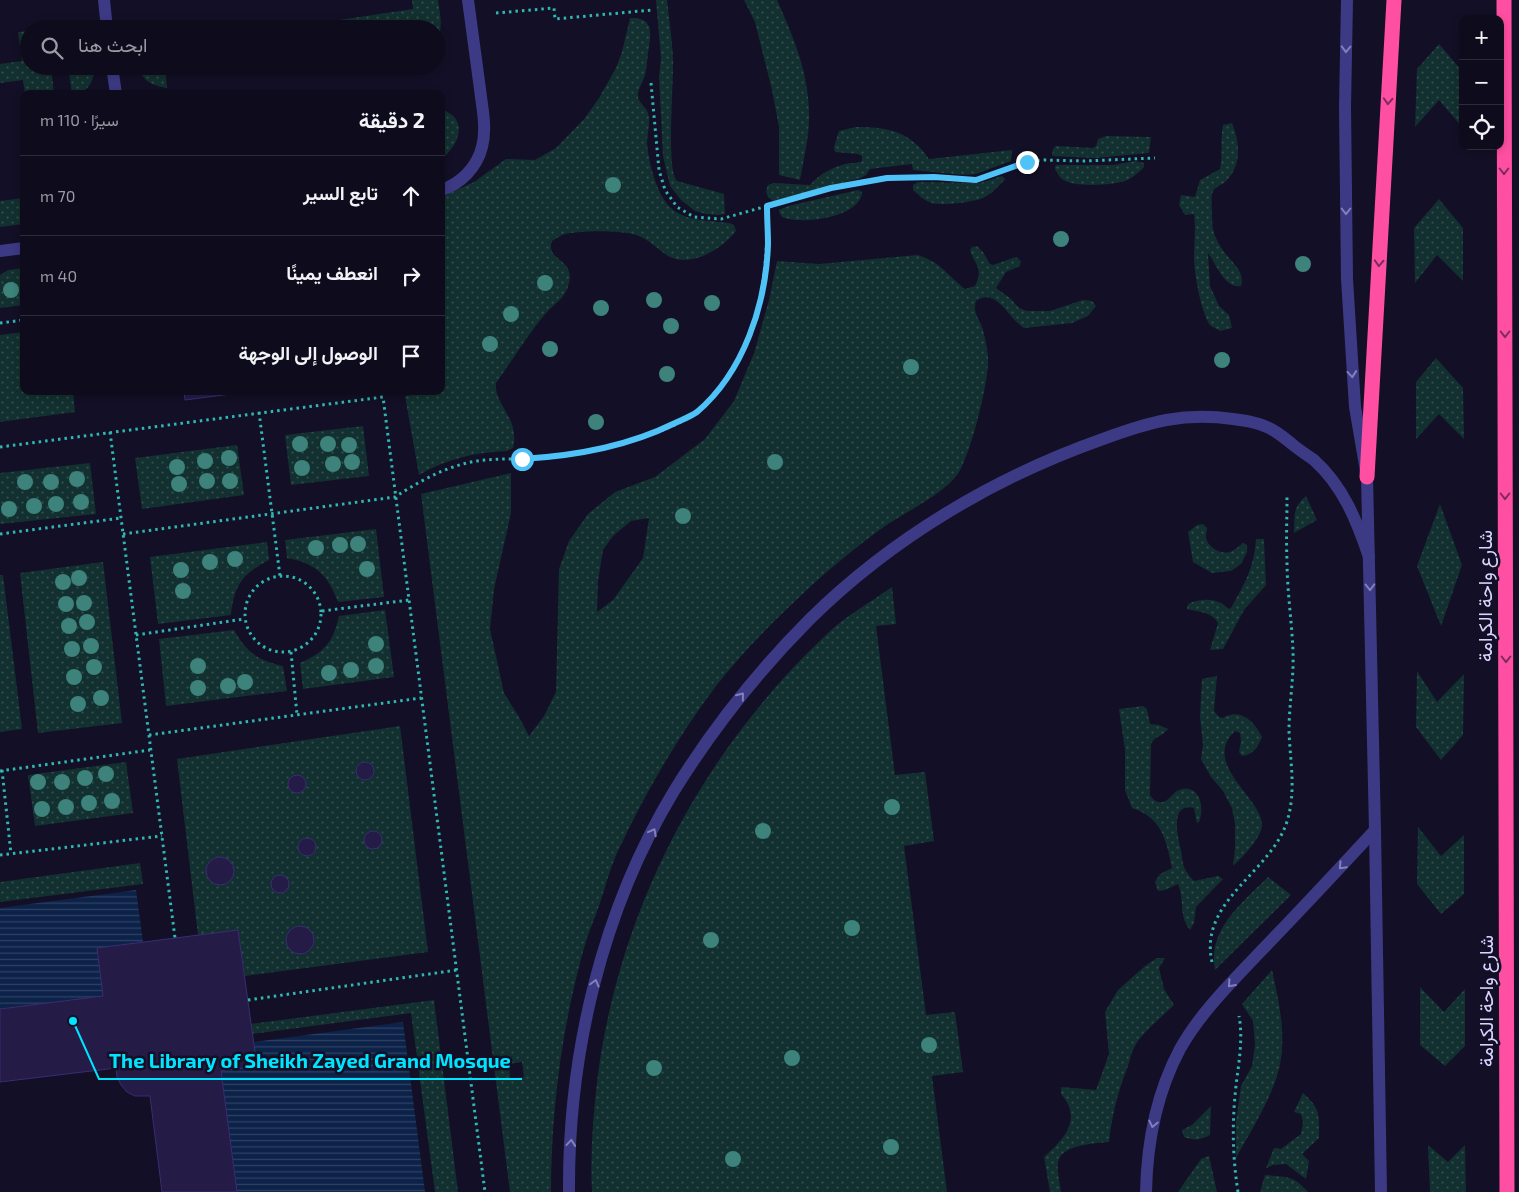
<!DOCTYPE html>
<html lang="ar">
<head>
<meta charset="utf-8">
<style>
  :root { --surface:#0e0b1c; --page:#171425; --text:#f1f3f6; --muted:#9b9ba3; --line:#2e2b3b }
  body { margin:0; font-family:"Exo 2",Vazirmatn,sans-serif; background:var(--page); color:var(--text); direction:rtl }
  .controls { position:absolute; right:15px; top:15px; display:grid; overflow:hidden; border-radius:10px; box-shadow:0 2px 8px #0003 }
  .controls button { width:45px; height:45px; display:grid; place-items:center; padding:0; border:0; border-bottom:1px solid var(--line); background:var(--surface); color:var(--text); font:25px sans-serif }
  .stop { position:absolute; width:15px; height:15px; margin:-11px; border:4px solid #4fc3f7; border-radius:50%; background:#fff }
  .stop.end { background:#4fc3f7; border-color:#fff; box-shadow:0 1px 5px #0008 }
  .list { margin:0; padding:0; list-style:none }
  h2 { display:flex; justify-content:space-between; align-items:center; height:65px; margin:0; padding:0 20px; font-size:21px }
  h2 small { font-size:16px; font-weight:400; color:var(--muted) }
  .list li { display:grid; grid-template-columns:32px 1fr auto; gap:15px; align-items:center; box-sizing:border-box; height:80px; padding:0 20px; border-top:1px solid var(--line) }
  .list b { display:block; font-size:19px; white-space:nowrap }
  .list em { font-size:16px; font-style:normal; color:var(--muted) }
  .icon { flex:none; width:28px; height:28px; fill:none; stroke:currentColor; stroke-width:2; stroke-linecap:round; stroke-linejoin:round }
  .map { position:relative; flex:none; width:1519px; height:1192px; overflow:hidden; direction:ltr }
  .search { position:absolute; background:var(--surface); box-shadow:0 2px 8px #0003; left:20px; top:20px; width:425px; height:55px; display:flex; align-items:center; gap:12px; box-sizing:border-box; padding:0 18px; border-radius:28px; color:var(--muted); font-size:19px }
  .panel { position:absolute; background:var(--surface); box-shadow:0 2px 8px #0003; left:20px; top:90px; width:425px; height:305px; border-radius:10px; direction:rtl }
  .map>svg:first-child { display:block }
  .grass { fill:url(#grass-dots); fill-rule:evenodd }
  .water { fill:url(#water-rules) }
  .building { fill:#241b47; stroke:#3b2d73 }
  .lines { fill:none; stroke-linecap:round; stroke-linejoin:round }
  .path { stroke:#2fb8b0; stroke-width:3; stroke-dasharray:2.5 4; stroke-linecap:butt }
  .minor { stroke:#3d3a85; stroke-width:12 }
  .highway { stroke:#ff4fa3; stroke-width:15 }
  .tree { fill:#3d827b }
  .oneway { stroke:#837fbc }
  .oneway2 { stroke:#7d2c5e }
  .route { stroke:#4fc3f7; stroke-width:6 }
  .labels { text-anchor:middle; stroke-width:5; stroke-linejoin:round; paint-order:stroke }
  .street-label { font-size:19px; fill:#d9d4ff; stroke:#130f26 }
  .leader { fill:none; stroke:#00e5ff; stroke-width:2 }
  .callout-dot { fill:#00e5ff; stroke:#130f26; stroke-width:2 }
  .callout-label { font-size:20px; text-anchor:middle; font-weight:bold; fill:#00e5ff; stroke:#130f26; stroke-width:5; stroke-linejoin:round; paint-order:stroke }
</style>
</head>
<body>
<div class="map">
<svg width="1519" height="1192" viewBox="0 0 1519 1192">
  <defs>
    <pattern id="grass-dots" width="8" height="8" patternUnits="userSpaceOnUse" patternTransform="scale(1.25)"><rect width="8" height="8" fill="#12302f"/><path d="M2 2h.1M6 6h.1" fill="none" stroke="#344d4e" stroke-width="1.8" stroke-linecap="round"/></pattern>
    <pattern id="water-rules" width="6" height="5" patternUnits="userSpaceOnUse" patternTransform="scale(1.25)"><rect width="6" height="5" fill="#0c2248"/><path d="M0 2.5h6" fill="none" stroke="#2f4163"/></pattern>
  </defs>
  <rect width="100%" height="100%" fill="#130f26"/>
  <!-- grass -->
  <g class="grass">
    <path d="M412,0H438C440,15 444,28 436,42V29H279L413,9Z"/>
    <path d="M656,0H667C669,19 672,39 673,58C674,80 666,168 677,181L724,194L725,214L718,215L706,214L695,211L681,200L670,186L663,156L659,77L661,58Z"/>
    <path d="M744,0H777C793,36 808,71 809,111C810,134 804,157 800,180L779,175V127L772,90L755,22Z"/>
    <path d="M630,18C655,17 651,34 648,53C647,60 647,68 645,75C643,82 637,90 638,97C639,103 646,107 648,113C651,122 647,134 647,143C649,163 656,193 670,207C683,220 703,220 720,222C726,223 729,222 734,225L736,231C721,250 691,268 668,256C657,249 649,239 636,235C620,230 578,230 562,235C559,237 555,239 552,241C545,261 575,258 569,283C566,298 555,303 546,313C528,334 512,361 496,383C494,406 520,417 513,448L507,451C477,452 445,459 419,475L405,396C418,395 429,391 441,391V197L474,182L506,159L535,160L556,148L585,118L599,98L616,68L622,52Z"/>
    <path d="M29,31V66H51L54,94H25L23,80L0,83V64L22,61L18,32Z"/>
    <path d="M1439,44L1462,71L1461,126L1439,100L1415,127L1417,69Z"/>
    <path d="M68,66H95C94,81 88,94 72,94Z"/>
    <path d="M139,66H165L167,88C153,86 141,81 139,66Z"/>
    <path d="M441,109C469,118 460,145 441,159Z"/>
    <path d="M1232,123C1240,142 1242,166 1226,181C1221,186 1214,186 1212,194C1211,199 1212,208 1212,213C1212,219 1212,227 1214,233C1216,239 1221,248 1225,253C1233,264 1245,271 1241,286C1224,289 1216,263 1208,253L1210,286L1219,306L1229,315L1232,328L1220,331C1217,329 1212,327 1210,325C1201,312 1194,273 1194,257C1194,242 1196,229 1194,214L1185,215L1179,205L1181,195L1195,197L1200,180L1220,169C1223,154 1220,139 1223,125Z"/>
    <path d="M856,127C888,127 910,131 929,159L1012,150L1011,161L976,174L963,175L913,170L912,164L870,169L866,175L861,178L773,201L768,197L766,191L768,185L774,183L810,185C820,173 835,166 850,163C855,163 857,163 862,161V156L858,154L835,152L834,147L839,131Z"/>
    <path d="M1106,136L1151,137L1149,153L1095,158L1052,156L1053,149L1056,146L1093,148L1096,146L1098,139Z"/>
    <path d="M1135,161L1144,163V167C1139,172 1133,178 1125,181C1112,185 1073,188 1062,179C1059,177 1057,172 1055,169V166L1058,165H1114Z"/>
    <path d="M1002,176L1004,178L1005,180C998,186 992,194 983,198C973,202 943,206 932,203C924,201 919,195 913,190V185L918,182L980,183Z"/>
    <path d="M858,190L862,192C861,218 800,225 782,217L779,212V210L788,206Z"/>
    <path d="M24,198V224L0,227V201Z"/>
    <path d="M1439,199L1463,228V281L1437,255L1415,283L1414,228Z"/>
    <path d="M977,246L983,252L990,264L993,265L1016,257L1021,261L1020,266L1006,272L996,288L1010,298L1019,308L1027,311H1050L1083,300L1092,301L1096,306L1088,316L1072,323L1024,328C1020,325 1015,321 1012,317C1002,306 992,290 976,301C972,312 980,319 983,330C985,338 987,347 988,356C990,379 971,452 959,472C947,492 908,511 888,524C861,543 834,565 810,587C777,618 744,650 716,686C677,738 644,795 617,853C610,869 605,887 600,903C595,918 588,933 584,948C562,1026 551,1111 551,1192H510L421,494L511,473V513L494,589L490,629L504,693L519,717L529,736L544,716L556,692L559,569L569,541L588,514L615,492L655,477L705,439L734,401L754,353L769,300L777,261L819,264L918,255C942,263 947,275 965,289L975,286C984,268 975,266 970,250L972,247ZM649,518L643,558L613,600L597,612L598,581L603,550L613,536L631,521ZM522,1062L524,1077L510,1079L509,1064Z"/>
    <path d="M24,268V305L0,308V275L8,270Z"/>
    <path d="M24,332V391H73L75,412L0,422V335Z"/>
    <path d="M1436,358L1463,388L1464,439L1439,414L1416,439V382Z"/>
    <path d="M363,426L369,476L291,485L285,435Z"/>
    <path d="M237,445L244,495L142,509L135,458Z"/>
    <path d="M90,463L96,514L0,524V473Z"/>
    <path d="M1306,496L1317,520L1294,533C1295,515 1292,508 1306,496Z"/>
    <path d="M1440,504L1462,565L1441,626L1417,566Z"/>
    <path d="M1203,524L1207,528C1207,530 1206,533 1206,536C1206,546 1220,555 1230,552C1234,551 1239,546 1243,543L1247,545V552L1241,564L1231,571L1212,573L1193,562L1188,532L1197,525Z"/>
    <path d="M376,529L384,597L338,602C328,575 315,563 287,558L285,540Z"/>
    <path d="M1256,539H1264L1266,585L1244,610L1223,649L1210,650L1218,623C1212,612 1199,612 1187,609L1188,604C1199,598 1220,597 1228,609L1231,608C1245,583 1254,568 1256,539Z"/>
    <path d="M267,542L269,560C242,574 234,586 231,615L158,624L150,557Z"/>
    <path d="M103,562L122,723L38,733L20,573Z"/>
    <path d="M0,575H3L22,729L0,732Z"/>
    <path d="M892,587L896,624L876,626L895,775L925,772L934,841L904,846L926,1015L955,1012L963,1072L932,1076L947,1192H592C590,1156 593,1118 597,1082C618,911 701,752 827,634C845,616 871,602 892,587Z"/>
    <path d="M385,610L394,677L303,689L300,663C325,652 333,642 339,616Z"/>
    <path d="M234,630C247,653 258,660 283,666L287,691L166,706L159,639Z"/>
    <path d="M1417,671L1437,702L1464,674L1463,735L1441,760L1416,727Z"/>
    <path d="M1217,676L1214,711L1219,717L1223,718C1240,707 1255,722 1262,737C1258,747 1253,755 1242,756L1239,752L1241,741L1240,733L1235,731C1200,764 1264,799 1262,826C1261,838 1242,858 1233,866L1235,849V824L1232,808L1223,791L1211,777L1201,759L1203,745L1200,717L1202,679Z"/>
    <path d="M1143,706L1147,709L1150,724L1159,725L1168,729C1163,736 1155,736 1151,744L1150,795C1153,800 1157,803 1163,802C1170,800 1173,792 1179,790C1200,783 1205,808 1199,822L1197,823L1194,808C1169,802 1178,838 1181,850C1182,856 1182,863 1185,869C1187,873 1191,878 1194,881L1218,876L1223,879L1196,907L1194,923L1190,930C1178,915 1185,900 1178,884L1165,890L1158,891L1155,882L1160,874L1172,868C1166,839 1162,818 1132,808L1125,790V750L1119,709Z"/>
    <path d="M400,726L428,952L245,976L238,930L198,935L177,759Z"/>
    <path d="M126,762L133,813L35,826L28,775Z"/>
    <path d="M1418,827L1441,856L1464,835V894L1441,914L1417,884Z"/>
    <path d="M140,863L143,884L0,902V882Z"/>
    <path d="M1268,877L1291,895L1215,970C1207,930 1242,903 1268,877Z"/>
    <path d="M1157,958H1165L1159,968L1164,989L1174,1005C1163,1016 1139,1035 1134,1048C1131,1053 1130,1060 1128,1066C1118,1091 1112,1115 1109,1142C1095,1143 1058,1145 1058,1164C1057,1173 1060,1183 1061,1192H1050L1044,1157C1064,1139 1083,1119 1061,1094V1087L1096,1090L1109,1054L1105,1012L1118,990L1145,966Z"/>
    <path d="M1272,970C1279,1002 1287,1036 1279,1069C1271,1100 1251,1130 1236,1158V1122L1241,1086L1252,1066L1255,1045L1253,1021L1242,1004Z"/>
    <path d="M1420,987L1444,1012L1465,989V1046L1445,1066L1420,1045Z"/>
    <path d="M434,1000L458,1192H435L411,1013L252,1034L251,1024Z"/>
    <path d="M1303,1093C1321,1109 1319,1115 1319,1138L1302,1154L1309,1161L1306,1179L1286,1164L1273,1165L1266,1168L1274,1148L1281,1149L1301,1134L1303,1122L1301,1114L1294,1112Z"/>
    <path d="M1211,1106L1210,1135C1200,1140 1194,1141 1184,1137L1182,1130L1192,1125Z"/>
    <path d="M1428,1145L1448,1162L1465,1145L1466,1192H1430Z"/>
    <path d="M1209,1156L1217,1192H1178L1201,1159Z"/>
    <path d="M1265,1175C1285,1177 1294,1175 1308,1192H1260Z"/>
  </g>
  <!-- water -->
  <g class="water">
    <path d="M136,890L143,942L97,948L103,996L0,1009V908Z"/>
    <path d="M403,1022L425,1192H237L221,1071L254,1042Z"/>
  </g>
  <!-- building -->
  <g class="building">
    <path d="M184,391H254L185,400Z"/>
    <circle cx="365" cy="771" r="9"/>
    <circle cx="297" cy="784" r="9"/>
    <circle cx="373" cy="840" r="9"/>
    <circle cx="307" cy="847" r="9"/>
    <circle cx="220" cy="871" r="14"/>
    <circle cx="280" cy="884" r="9"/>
    <circle cx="300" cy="940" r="14"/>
    <path d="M238,930L257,1066L221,1071L237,1192H162L150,1096H135L127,1092L121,1085L117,1077L116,1068L0,1082V1009L103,996L97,948Z"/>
  </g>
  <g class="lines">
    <!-- path -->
    <g class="path">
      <path d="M496,13L554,8L555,19L652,10"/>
      <path d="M651,83L659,170L665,190L677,207L694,217L721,219L831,188L887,178L933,177L976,180L1027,162L1044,160L1084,161L1155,158"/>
      <path d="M0,323L24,320"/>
      <path d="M259,412L280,576"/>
      <path d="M110,432L175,938"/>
      <path d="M0,447L383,397L485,1192"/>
      <path d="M0,534L121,518"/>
      <path d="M123,534L395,497C423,479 452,463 485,460C507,458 529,460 550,457C594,452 657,438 695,414C704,408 711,397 718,389C761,335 768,272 767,206"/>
      <circle cx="283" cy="614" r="38"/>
      <path d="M322,611L409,600"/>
      <path d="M136,635L244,619"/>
      <path d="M291,652L297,715"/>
      <path d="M149,735L421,698"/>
      <path d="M2,770L11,854"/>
      <path d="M0,771L150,750"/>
      <path d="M0,855L162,836"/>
      <path d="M1212,962C1198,899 1274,872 1288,818C1296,789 1290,760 1289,731C1289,705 1294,678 1293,652C1292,622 1287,591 1287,561C1286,540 1287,518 1287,497"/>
      <path d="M248,1000L457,970"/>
      <path d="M1238,1192C1233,1160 1232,1129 1235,1096C1237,1070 1244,1043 1239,1016"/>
    </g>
    <!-- minor -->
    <g class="minor">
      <path d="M104,0L107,29"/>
      <path d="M1347,0L1345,107L1347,279L1355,407L1367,477L1375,830L1381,1192"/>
      <path d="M112,66L116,94"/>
      <path d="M441,190C461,184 477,167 482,147C487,128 482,107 480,89C476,59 472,30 468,0"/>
      <path d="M0,251L24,248"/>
      <path d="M569,1192C568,1054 602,910 674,791C713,728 758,671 810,619C892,538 995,477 1103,439C1149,422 1183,412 1233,419C1241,420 1250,421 1259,424C1272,428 1281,435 1292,444C1299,450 1307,455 1314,460C1343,486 1357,521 1369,557"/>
      <path d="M1146,1192C1147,1142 1156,1094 1180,1049C1200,1013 1232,982 1260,952C1299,912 1337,871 1375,830"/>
    </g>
    <!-- highway -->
    <g class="highway">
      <path d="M1504,0L1507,1192"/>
      <path d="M1367,477L1394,0"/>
    </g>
  </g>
  <!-- trees -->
  <g class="tree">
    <circle cx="613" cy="185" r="8"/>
    <circle cx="1061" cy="239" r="8"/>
    <circle cx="1303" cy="264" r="8"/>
    <circle cx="545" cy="283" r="8"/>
    <circle cx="11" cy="290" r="8"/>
    <circle cx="654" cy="300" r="8"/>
    <circle cx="712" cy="303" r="8"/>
    <circle cx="601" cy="308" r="8"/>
    <circle cx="511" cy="314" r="8"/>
    <circle cx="671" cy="326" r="8"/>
    <circle cx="490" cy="344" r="8"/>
    <circle cx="550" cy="349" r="8"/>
    <circle cx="1222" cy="360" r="8"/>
    <circle cx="911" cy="367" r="8"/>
    <circle cx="667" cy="374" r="8"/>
    <circle cx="596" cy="422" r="8"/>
    <circle cx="300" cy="444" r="8"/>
    <circle cx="328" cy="444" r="8"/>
    <circle cx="349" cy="445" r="8"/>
    <circle cx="229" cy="458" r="8"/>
    <circle cx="205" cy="461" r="8"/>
    <circle cx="352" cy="462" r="8"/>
    <circle cx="775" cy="462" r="8"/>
    <circle cx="333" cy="464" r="8"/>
    <circle cx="177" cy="467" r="8"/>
    <circle cx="302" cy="468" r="8"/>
    <circle cx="77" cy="479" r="8"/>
    <circle cx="207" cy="481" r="8"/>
    <circle cx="230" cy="481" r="8"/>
    <circle cx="25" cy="482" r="8"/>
    <circle cx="51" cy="482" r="8"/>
    <circle cx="179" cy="484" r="8"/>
    <circle cx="81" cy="502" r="8"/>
    <circle cx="56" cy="504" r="8"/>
    <circle cx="34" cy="506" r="8"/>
    <circle cx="9" cy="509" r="8"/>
    <circle cx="683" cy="516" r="8"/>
    <circle cx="358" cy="544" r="8"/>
    <circle cx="340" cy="545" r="8"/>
    <circle cx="316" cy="548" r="8"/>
    <circle cx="235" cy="559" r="8"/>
    <circle cx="210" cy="562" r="8"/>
    <circle cx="367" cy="569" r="8"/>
    <circle cx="181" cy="570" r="8"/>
    <circle cx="79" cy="578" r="8"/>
    <circle cx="63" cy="582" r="8"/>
    <circle cx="183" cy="591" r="8"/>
    <circle cx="84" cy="603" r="8"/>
    <circle cx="66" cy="604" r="8"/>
    <circle cx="87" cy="622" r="8"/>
    <circle cx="69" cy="626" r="8"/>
    <circle cx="376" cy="644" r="8"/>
    <circle cx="91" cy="646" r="8"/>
    <circle cx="72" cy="649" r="8"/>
    <circle cx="198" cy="666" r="8"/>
    <circle cx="376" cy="666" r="8"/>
    <circle cx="94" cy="667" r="8"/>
    <circle cx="351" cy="670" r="8"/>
    <circle cx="329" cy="673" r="8"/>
    <circle cx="74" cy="677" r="8"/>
    <circle cx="245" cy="682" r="8"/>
    <circle cx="228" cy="686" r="8"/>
    <circle cx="198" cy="688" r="8"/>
    <circle cx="101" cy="698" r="8"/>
    <circle cx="78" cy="704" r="8"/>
    <circle cx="106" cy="774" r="8"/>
    <circle cx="85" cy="778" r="8"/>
    <circle cx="38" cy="782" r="8"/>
    <circle cx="62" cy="782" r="8"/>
    <circle cx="112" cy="801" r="8"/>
    <circle cx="89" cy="803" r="8"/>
    <circle cx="66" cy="807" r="8"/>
    <circle cx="892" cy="807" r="8"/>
    <circle cx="42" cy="809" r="8"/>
    <circle cx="763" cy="831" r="8"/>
    <circle cx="852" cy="928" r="8"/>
    <circle cx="711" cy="940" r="8"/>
    <circle cx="929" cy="1045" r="8"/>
    <circle cx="792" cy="1058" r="8"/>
    <circle cx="654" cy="1068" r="8"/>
    <circle cx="891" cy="1147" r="8"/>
    <circle cx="733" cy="1159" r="8"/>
  </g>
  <!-- one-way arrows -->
  <defs><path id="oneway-chevron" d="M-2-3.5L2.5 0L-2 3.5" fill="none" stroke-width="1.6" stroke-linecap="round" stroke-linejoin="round" transform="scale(1.25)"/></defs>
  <g class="oneway">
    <use href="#oneway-chevron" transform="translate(1346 49) rotate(91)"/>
    <use href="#oneway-chevron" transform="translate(1346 211) rotate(90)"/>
    <use href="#oneway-chevron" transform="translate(1352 374) rotate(85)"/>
    <use href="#oneway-chevron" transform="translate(1370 587) rotate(89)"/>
    <use href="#oneway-chevron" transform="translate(741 696) rotate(-51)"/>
    <use href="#oneway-chevron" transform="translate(653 832) rotate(-62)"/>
    <use href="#oneway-chevron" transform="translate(1342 866) rotate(133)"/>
    <use href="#oneway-chevron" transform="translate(595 983) rotate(-75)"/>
    <use href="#oneway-chevron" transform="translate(1231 984) rotate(132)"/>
    <use href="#oneway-chevron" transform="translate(1153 1124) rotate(102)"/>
    <use href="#oneway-chevron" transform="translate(571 1143) rotate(-85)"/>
  </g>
  <g class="oneway2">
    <use href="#oneway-chevron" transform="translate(1388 101) rotate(93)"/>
    <use href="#oneway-chevron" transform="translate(1504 171) rotate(90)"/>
    <use href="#oneway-chevron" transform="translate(1379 263) rotate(93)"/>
    <use href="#oneway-chevron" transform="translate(1505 334) rotate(90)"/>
    <use href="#oneway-chevron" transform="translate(1505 496) rotate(90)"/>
    <use href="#oneway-chevron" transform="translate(1506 659) rotate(90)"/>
  </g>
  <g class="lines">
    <!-- route -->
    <path class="route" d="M522,459C574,456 626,447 673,424C681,420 690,417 697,412C744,372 766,304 768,244C768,232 767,219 767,206L831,188L887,178L934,177L976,180L1027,162"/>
  </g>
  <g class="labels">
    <!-- street labels -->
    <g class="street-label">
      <text transform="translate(1485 596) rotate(-90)" y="7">شارع واحة الكرامة</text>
      <text transform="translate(1486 1001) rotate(-90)" y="7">شارع واحة الكرامة</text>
    </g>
  </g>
  <!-- callouts -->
  <path class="leader" d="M73 1021L99 1079H522"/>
  <circle class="callout-dot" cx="73" cy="1021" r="5"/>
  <g class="callout-label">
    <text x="310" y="1068">The Library of Sheikh Zayed Grand Mosque</text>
  </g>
</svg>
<div class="controls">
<button>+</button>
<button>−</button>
<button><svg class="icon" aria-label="locate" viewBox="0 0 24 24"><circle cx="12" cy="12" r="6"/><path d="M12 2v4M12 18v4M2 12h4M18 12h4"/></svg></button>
</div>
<div class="stop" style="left:522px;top:459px"></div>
<div class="stop end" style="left:1027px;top:162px"></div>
<div class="search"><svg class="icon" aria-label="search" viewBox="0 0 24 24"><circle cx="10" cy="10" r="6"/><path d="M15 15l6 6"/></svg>ابحث هنا</div>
<section class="panel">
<h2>2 دقيقة<small>سيرًا · 110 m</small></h2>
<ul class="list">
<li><svg class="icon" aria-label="ahead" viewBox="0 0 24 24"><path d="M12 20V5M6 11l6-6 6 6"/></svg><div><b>تابع السير</b></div><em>70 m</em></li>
<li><svg class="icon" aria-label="right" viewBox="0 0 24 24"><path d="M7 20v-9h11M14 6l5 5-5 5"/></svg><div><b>انعطف يمينًا</b></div><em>40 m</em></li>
<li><svg class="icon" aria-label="arrive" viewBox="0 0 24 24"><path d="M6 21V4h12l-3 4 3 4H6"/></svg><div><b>الوصول إلى الوجهة</b></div></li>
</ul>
</section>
</div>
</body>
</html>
